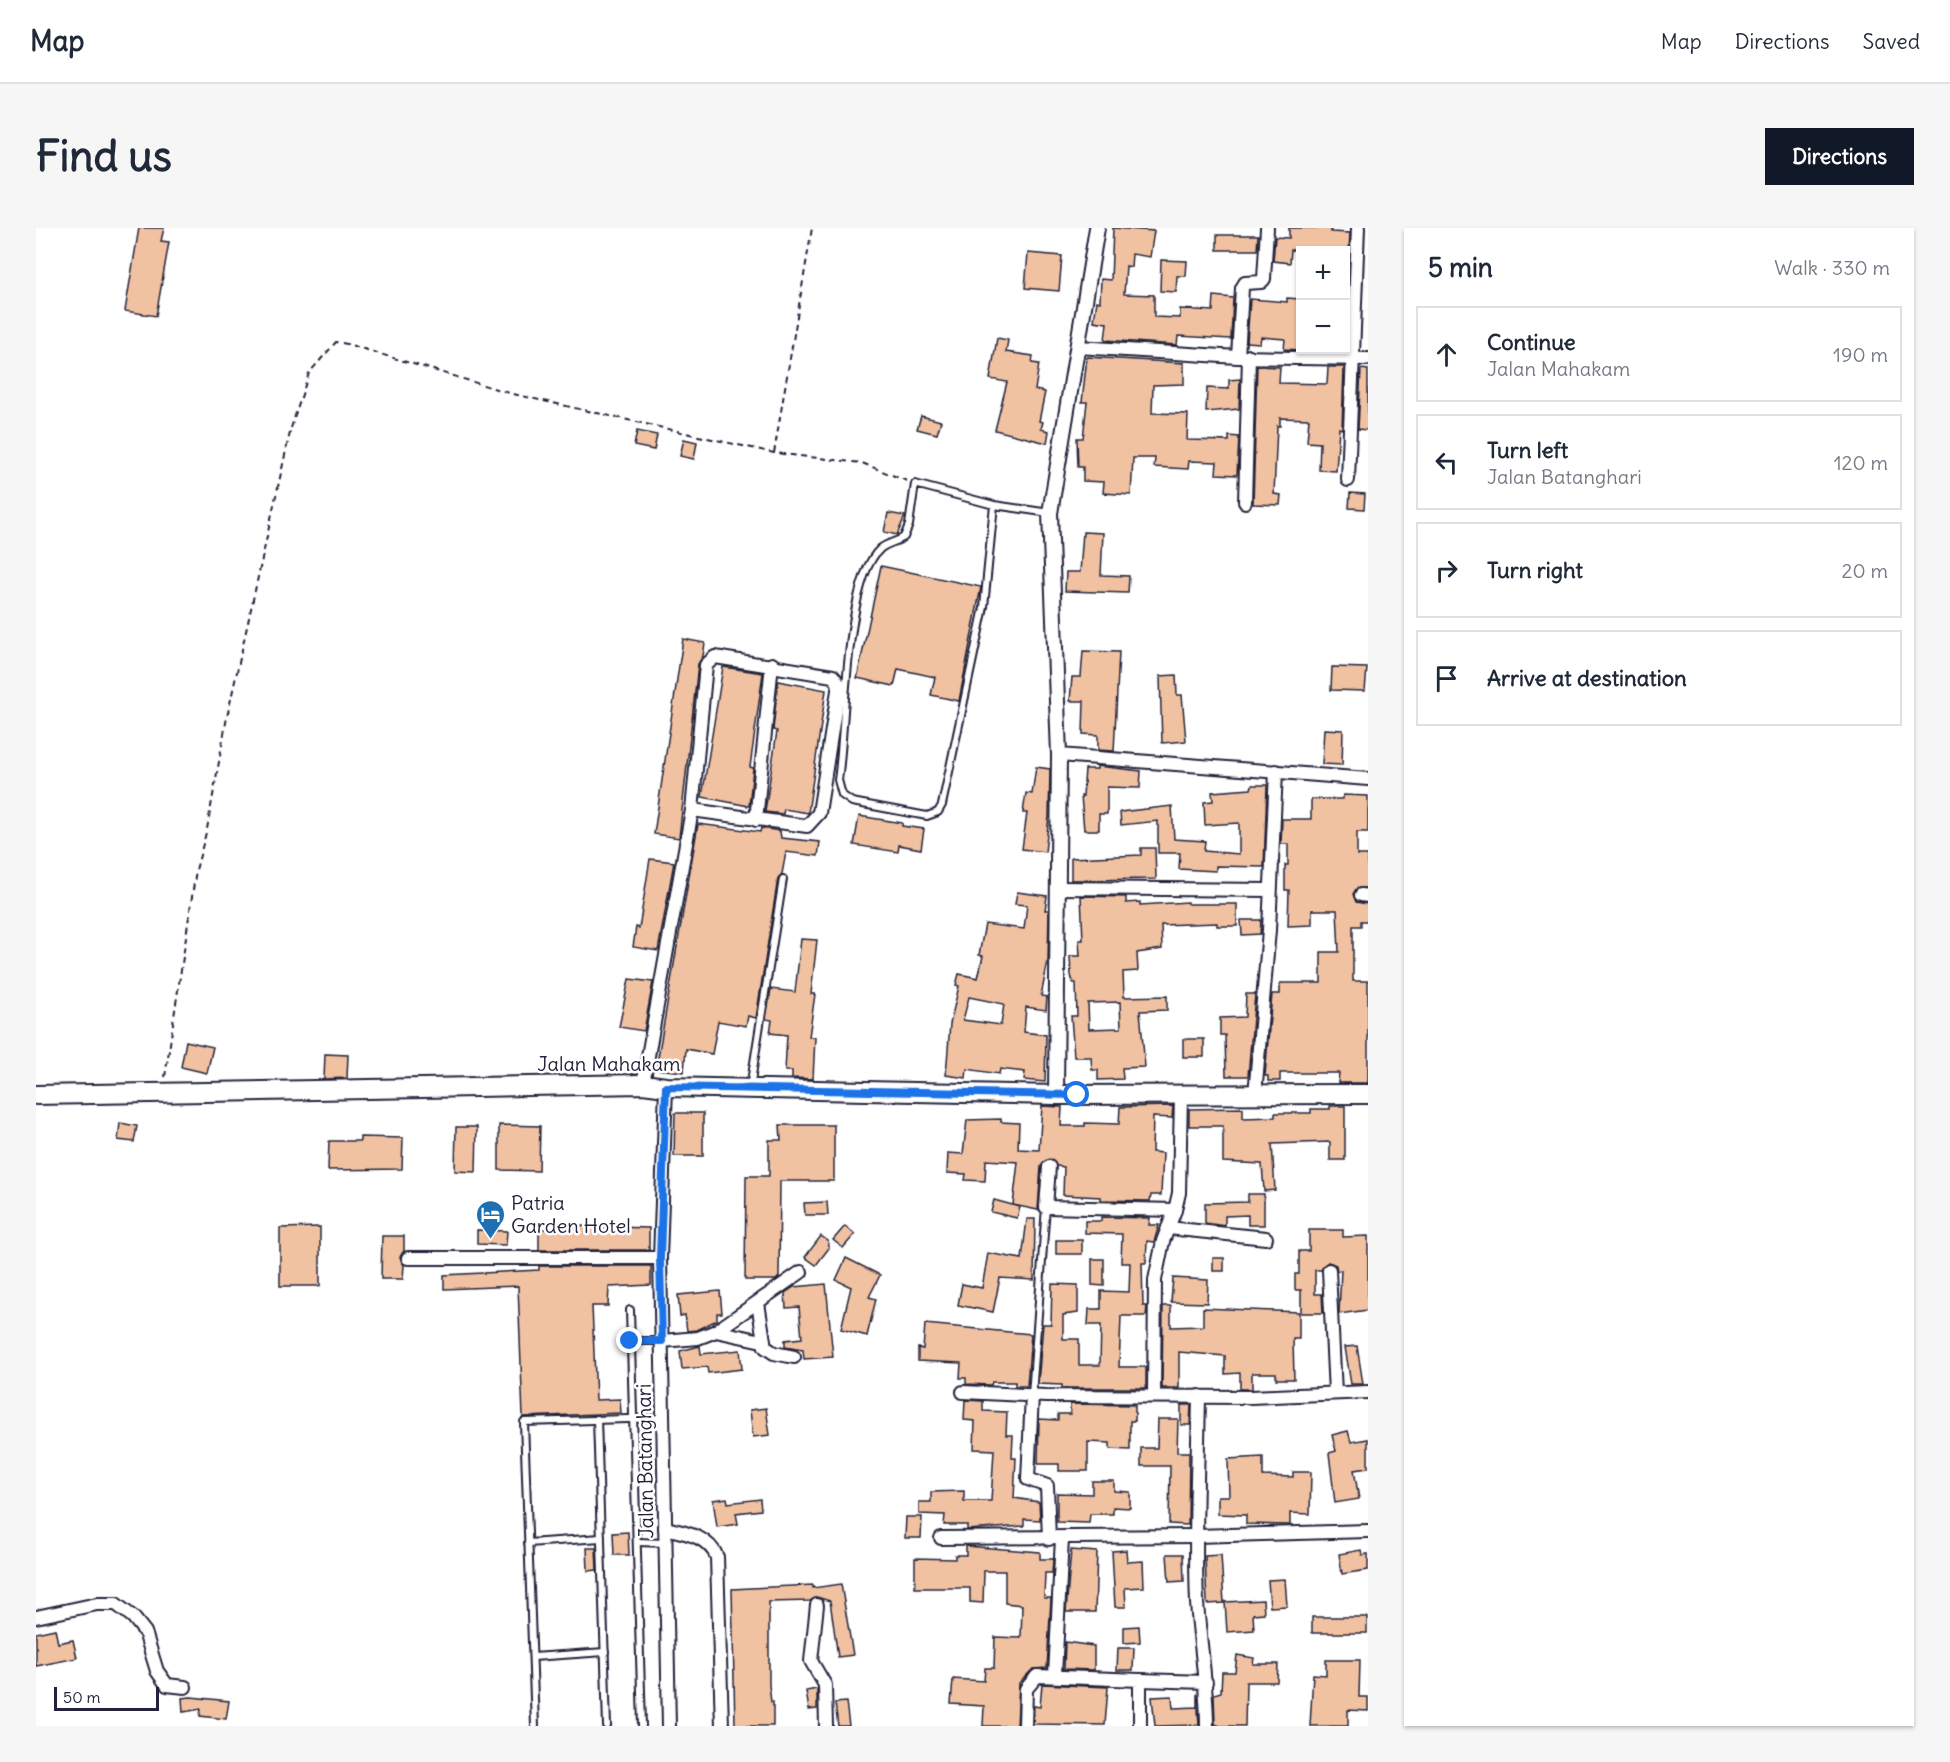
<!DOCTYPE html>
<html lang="en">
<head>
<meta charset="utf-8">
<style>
  :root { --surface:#fff; --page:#f6f6f7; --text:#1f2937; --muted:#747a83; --line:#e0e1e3; --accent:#111827 }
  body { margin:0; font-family:Delius,sans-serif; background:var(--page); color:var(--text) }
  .controls { position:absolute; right:18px; top:18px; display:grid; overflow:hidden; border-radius:0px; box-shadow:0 2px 4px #0004 }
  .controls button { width:54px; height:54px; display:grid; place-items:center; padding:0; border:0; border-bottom:2px solid var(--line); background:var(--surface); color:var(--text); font:30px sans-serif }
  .scale { position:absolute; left:18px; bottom:15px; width:105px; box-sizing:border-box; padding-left:6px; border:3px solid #22223b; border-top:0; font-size:16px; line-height:21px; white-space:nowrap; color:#22223b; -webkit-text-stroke:4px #fff; paint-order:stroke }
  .stop { position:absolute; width:18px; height:18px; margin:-14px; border:4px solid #1a73e8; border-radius:50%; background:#fff }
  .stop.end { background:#1a73e8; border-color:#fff; box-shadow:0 2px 6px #0008 }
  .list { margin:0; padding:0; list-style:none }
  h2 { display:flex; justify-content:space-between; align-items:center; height:78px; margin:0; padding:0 24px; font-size:26px }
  h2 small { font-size:20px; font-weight:400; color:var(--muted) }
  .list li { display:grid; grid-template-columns:39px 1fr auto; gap:18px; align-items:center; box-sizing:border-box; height:96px; margin:0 12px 12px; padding:0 12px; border:2px solid var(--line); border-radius:0px }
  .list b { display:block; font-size:22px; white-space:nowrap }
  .list p { margin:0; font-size:20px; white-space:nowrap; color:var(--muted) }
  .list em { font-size:20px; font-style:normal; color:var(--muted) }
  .icon { flex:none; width:33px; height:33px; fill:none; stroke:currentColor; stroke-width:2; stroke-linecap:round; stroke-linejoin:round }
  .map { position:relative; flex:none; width:1332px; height:1498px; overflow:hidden; border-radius:0px }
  header { display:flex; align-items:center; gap:36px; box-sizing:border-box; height:84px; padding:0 30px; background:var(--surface); border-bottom:2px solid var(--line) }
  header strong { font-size:28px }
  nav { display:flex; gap:33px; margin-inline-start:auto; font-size:21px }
  .intro { display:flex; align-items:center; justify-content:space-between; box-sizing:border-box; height:144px; padding:0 36px }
  h1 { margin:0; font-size:42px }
  .button { padding:15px 27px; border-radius:0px; background:var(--accent); color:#fff; font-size:21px; font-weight:700 }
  main { display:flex; gap:36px; padding:0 36px }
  aside { flex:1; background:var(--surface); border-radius:0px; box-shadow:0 2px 4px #0004 }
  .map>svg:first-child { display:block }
  .building { fill:#f1c2a1; stroke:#22223b; stroke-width:1.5; fill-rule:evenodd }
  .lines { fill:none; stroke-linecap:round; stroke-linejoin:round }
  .service-casing { stroke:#22223b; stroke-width:10 }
  .minor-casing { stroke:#22223b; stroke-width:16 }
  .tertiary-casing { stroke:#22223b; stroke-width:18 }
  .primary-casing { stroke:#22223b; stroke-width:22 }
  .path { stroke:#22223b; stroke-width:2; stroke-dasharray:6 4.5; stroke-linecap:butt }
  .service { stroke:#fff; stroke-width:6 }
  .minor { stroke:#fff; stroke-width:12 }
  .tertiary { stroke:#fff; stroke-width:14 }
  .primary { stroke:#fff; stroke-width:18 }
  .route { stroke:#1a73e8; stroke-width:8 }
  .labels { text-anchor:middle; stroke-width:5; stroke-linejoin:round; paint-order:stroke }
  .street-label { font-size:20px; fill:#22223b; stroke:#fff }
  .poi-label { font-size:20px; fill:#22223b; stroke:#fff; text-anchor:start }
</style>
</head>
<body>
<header>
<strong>Map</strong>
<nav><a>Map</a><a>Directions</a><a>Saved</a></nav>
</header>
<div class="intro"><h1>Find us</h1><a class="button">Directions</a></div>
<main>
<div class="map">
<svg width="1332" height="1498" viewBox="0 0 1332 1498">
  <rect width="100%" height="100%" fill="#fff"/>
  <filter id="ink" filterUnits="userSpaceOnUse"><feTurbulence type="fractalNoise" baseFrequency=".0167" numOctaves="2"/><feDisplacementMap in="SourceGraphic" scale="12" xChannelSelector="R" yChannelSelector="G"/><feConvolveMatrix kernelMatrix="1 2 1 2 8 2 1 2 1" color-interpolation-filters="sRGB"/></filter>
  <g filter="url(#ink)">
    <!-- building -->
    <g class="building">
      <path d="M103,0H128L125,13L133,14L120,88L89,83Z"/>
      <path d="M1077,0L1118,3L1114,29L1096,26L1095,39L1090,38L1088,66L1118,67V89L1144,90V81L1177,83L1178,68L1197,70L1195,111L1142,108L1141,117L1069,112L1071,95L1058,93L1061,73L1064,74L1065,51L1075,52Z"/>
      <path d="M1253,0H1295V4L1314,5L1313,22H1255L1254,35L1237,33L1239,9L1253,10Z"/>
      <path d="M1181,7H1222L1221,22H1181Z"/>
      <path d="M992,25L1026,28L1023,63L989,60Z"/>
      <path d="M1125,32L1151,33L1150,48H1141L1140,64L1124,63Z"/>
      <path d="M1251,70L1264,71V122L1248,121L1249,111L1225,109L1224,115L1211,114L1214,71L1251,74Z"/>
      <path d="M961,110L972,112L970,124L997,128L996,135L1003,136L999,162L1009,164L1003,193L1007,194L1005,201L1013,203L1011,215L959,202L971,154L954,151Z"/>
      <path d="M1051,129L1148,135V156L1117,157L1116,185L1152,186L1151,212L1193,213V208L1203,209L1201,247L1180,246L1181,234L1153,233L1152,241L1118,239L1119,230H1097L1095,267L1067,265L1068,254L1047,253V239H1042L1041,210H1047L1051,174H1046Z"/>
      <path d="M1221,138L1244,139L1243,155L1291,156L1292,139H1308L1306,201L1303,200L1300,243L1283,242L1284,215L1271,214L1273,191L1244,190V198H1241L1238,266L1245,267L1244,277L1217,276Z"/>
      <path d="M1325,141L1332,142V202L1322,201Z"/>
      <path d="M1204,151L1203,181L1170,184L1171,160L1193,161V152Z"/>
      <path d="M885,188L905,193L901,206L881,201Z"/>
      <path d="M601,203L621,207L618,222L598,218Z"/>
      <path d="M648,211L661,214L658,231L644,228Z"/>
      <path d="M1314,265L1329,266L1328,281L1313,280Z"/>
      <path d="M852,285L869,288L861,307L848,304Z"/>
      <path d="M1047,304L1067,305L1065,347L1093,348L1092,365L1029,363L1030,344H1044Z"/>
      <path d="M845,338L945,359L923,473L895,467L899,449L862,441L858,458L821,450Z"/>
      <path d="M647,411L669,415L667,428L662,436L643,610L618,606Z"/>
      <path d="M1047,423L1083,424L1078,523L1062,522V507L1047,506L1048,473H1034L1036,449H1045Z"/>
      <path d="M687,439L727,445L714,539L717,540L713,578L666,569Z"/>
      <path d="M1296,439L1331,440L1329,463L1295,462Z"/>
      <path d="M1140,447L1141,467H1146L1150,513L1126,515L1124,448Z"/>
      <path d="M742,453L790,462L772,585L748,581L747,586L729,584L741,503L737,502Z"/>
      <path d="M1288,501L1307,502L1306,537L1286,536Z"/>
      <path d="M1061,538L1105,543L1104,560L1071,559V586H1063V602H1048L1045,568H1047L1049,541H1061Z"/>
      <path d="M1000,539L1014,541L1013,588L1009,624L986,621L991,585H987L990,565L996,566Z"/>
      <path d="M1216,557H1231L1228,639L1180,638V643L1143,641L1144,625H1122V593L1085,597L1084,584L1136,578L1138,611L1169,613L1168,623L1203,626V595L1169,597L1168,574L1177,573L1176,564L1215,561Z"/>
      <path d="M1307,567L1332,568V604H1321V627H1332V660H1321L1317,666L1320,674L1332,676V693H1325V698H1317V753H1332V855H1302L1303,845H1244V853H1232V848H1229L1236,766H1244V755H1285V724H1303L1301,682H1276V697L1252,698L1253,662H1249V637H1252V616H1245L1246,591H1275V571H1307Z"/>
      <path d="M823,588L866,595V598L888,601L885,621L863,617L862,624L818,617Z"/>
      <path d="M662,596L724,604L725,600L744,603L745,610L784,614L782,628L750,624L746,646L742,650L720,790L712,788L710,798L682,793L676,826L650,821L648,844L620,841Z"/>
      <path d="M1105,620H1119L1120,651L1035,652V630L1105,627Z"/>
      <path d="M614,631L638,634L622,723L597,719L600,699L603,700Z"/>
      <path d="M981,664L1011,668L1009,682H1013L1012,733L1005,768L1011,769L1010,782L990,779L988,804L1010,807L1009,854L988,852L989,844L964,841L963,846L931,841L930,850L910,847L914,796L923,758L920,757L923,746L942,750L947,728L943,727L949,696L988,701L991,677L979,676ZM933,769L968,776L965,797L927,792Z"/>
      <path d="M1045,668L1090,669V675L1104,674V677L1152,674V676H1201V698H1181V695L1125,697L1126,721L1101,725L1102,743L1087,744L1088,769L1131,768V782L1104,783L1109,839L1086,840L1087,851L1062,852V842H1056L1055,829H1038L1035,788H1041L1040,755H1037L1035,747L1034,728H1044L1043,712H1047ZM1084,774L1085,800L1053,801L1052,775Z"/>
      <path d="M1205,692H1225L1224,706L1206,707Z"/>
      <path d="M765,711L781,712L775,766H779L773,809H779L777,851L756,850V843H749L751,807L734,805L736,792L730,791L735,761L759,764Z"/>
      <path d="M593,751L617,754L608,803L583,799Z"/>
      <path d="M1210,766H1219L1212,848H1190L1189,807H1184V790L1209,789Z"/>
      <rect x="1147" y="811" width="21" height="18"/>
      <path d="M150,813L177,819L171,845L145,839Z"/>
      <path d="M289,826L312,827L311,850L288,851Z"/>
      <path d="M1006,878L1026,879L1025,898H1049V895L1083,896L1084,879L1137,878L1136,890L1117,889L1116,924L1127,925L1125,967H1115L1114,973L1065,972V969L1027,967L1028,939L1021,938L1013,931L1005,938L1002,982L977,977L982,934L950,932L949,953L929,952L930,946L911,945L912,925L927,926L931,892L965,891V894L983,895L982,921L1003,922Z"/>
      <path d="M1294,878H1309V932H1294V914L1236,916L1239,962L1228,963L1226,936L1187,934V898H1153V881L1207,880V890L1239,889V885H1275V881H1294Z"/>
      <path d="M639,885H667V928H638Z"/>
      <path d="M84,895L101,898L98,914L82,912Z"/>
      <path d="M463,897L504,898L503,943L463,942Z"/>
      <path d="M744,897H798V953H744L743,1049L740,1052H709L710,948H733V912H745Z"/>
      <path d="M420,899H441L440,944L419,943Z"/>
      <path d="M324,909L367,910L366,941L292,942L293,913H324Z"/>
      <path d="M1212,966H1228V997H1212V987L1189,988V998L1169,995V975L1212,974Z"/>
      <path d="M958,972L984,979L981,990L955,984Z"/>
      <path d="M791,974L792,987H769L768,975Z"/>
      <path d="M1065,989L1114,990L1113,997H1123L1118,1014L1111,1013L1110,1035H1106L1107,1078H1111L1110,1088H1085L1083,1139H1110V1160H1026V1157L1002,1156L1007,1096H1015L1016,1056L1042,1057V1085L1027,1087V1111H1043V1137H1064L1065,1097H1052L1053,1081H1065V1063L1093,1064L1094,1035H1085L1086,1006L1049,1005V993H1065Z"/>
      <path d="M991,991H999L998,1052L964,1050L957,1084L922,1077L926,1056L946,1060L952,1025L986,1031Z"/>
      <path d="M540,998L613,1000V1022H503V1001L540,1000Z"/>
      <path d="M809,998L819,1006L807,1020L797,1012Z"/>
      <path d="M284,999V1058H244V1000Z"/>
      <path d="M441,1002L471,1003L470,1017L441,1016Z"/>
      <path d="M1273,1002H1307V1009L1332,1008V1082L1303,1086L1305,1042L1301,1043L1300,1037L1292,1034L1285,1042H1279V1066H1286L1287,1085H1265V1062H1259V1046H1263V1023H1273Z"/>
      <path d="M346,1008H368V1023L364,1029L368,1037L367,1051H345Z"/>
      <path d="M785,1008L792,1013L793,1020L780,1037L769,1029Z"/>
      <rect x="1020" y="1012" width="26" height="14"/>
      <path d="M810,1030L844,1047L833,1069L840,1071L831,1108L805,1101L815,1059L800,1052Z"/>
      <rect x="1177" y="1030" width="11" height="13"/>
      <path d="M1056,1031H1068V1058L1056,1057Z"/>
      <path d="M503,1038H615V1057L573,1059L572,1078H556L560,1172L584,1171L585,1185L487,1189L482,1058L408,1061V1047L503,1042Z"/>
      <path d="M1137,1050L1172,1052L1171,1075L1135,1074Z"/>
      <path d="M790,1056L797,1129L768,1131L767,1122L749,1119V1112L766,1110L763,1079L750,1080L749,1065L758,1059Z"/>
      <path d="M684,1063L686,1085H681V1092L660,1102L651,1103L649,1087L644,1088L642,1067Z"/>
      <path d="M1127,1078H1135V1099L1167,1098V1080L1263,1084V1111H1257L1258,1151H1240V1145H1216V1161H1204V1145L1189,1146V1128L1143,1124V1160H1126Z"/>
      <path d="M889,1096L995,1106L991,1158H979V1154H956L955,1157L930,1156V1150H924L925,1135L882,1133V1120L887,1121Z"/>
      <path d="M664,1118L665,1126L704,1122L706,1141L672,1145L671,1139L646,1141L644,1123Z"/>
      <path d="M1321,1118L1327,1156H1315L1309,1119Z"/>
      <path d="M929,1172L947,1173V1183L971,1184L970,1207H977L976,1230H980L978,1270L1003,1274L1004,1292L988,1291V1298L931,1302V1297H908L909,1287L883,1286V1274H895V1264L928,1263V1273H955L958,1222L938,1221L939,1193L928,1192Z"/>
      <path d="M1034,1176L1099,1177V1193H1094V1222L1074,1221V1215L1052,1214V1243H1023V1236H1002L1003,1191L1022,1192V1186H1034Z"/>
      <path d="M1145,1177H1155L1154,1197H1145Z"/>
      <path d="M730,1180L734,1207L717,1209L714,1182Z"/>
      <path d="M1122,1191H1142L1141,1224H1153L1152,1297L1133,1296L1134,1238H1105V1220H1121Z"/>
      <path d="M1312,1203L1315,1214L1332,1211V1240L1318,1242L1323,1271L1299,1275L1293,1225L1300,1223L1296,1207Z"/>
      <path d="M1227,1229V1248L1257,1249V1244H1275L1274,1286L1254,1285V1297L1210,1296V1287L1182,1286V1268H1193L1192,1231Z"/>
      <path d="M1056,1253H1078V1263L1094,1264V1280L1077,1279V1286H1054L1053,1295L1021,1294V1265L1056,1266Z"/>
      <path d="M691,1270L692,1275L724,1271L725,1282L700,1285L702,1296L681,1299L677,1272Z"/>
      <path d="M870,1289H886L885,1310H869Z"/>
      <path d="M592,1304L593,1327H578L577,1305Z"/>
      <path d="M930,1318L1004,1324V1331H1017L1016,1345H1009L1008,1370H1015L1011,1440L997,1441L983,1455L981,1498H947L948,1478L915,1476L917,1451L948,1453L949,1440H958L959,1409L985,1410L986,1377L969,1375V1343H948L947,1375L934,1374V1360H879V1330L919,1331V1327H930Z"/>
      <path d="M551,1320H560L561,1342L552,1343Z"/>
      <path d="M1035,1322L1061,1324L1059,1384H1030Z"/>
      <path d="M1090,1322L1091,1334L1107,1333L1108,1359L1089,1360L1090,1379H1079L1076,1323Z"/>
      <path d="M1325,1322L1326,1327L1332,1326V1342L1306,1346L1303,1326Z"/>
      <path d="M1131,1326H1147L1148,1353L1133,1354Z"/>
      <path d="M1185,1327L1188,1375L1171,1376L1169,1328Z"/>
      <path d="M1249,1351L1251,1378L1234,1379L1232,1352Z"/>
      <path d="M805,1356L817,1427L802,1429L794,1373L781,1369L774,1373L733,1374V1457L735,1474H737V1498H699L696,1361L777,1357V1360Z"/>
      <path d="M1227,1372L1228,1385L1217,1386L1218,1402L1191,1404L1189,1374Z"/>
      <rect x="1276" y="1389" width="55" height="16"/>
      <path d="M1103,1398L1104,1414L1088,1415V1399Z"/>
      <path d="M19,1401L22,1415L37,1412L41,1430L0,1438V1405Z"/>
      <path d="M1029,1414L1058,1418V1442L1028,1441Z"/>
      <path d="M1082,1420H1098L1097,1442H1081Z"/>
      <path d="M1201,1427L1218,1430L1217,1436H1242L1241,1454H1210L1209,1498H1184L1179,1496L1178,1466L1185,1464L1186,1444H1199Z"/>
      <path d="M1290,1432H1324L1323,1469H1332V1483L1312,1482V1498H1274L1277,1446L1290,1447Z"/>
      <path d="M1006,1456L1072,1459L1069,1497L997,1496L998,1478L1004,1479Z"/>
      <path d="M781,1461V1481L773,1482L770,1463Z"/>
      <path d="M1161,1466L1163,1497L1119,1498L1116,1469L1136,1468L1137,1480L1161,1479Z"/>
      <path d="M155,1469L193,1473L190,1491L164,1488L165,1481L147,1484L146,1470Z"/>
      <path d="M810,1474L813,1498H802L799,1475Z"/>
    </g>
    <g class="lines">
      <defs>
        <g id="service">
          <path d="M958,277L948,379L906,577L902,584L891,588L816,574L806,567L802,552C810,502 808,353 844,321C850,315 861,314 868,309L873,297L879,256L958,277L1014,285"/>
          <path d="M714,860L747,651"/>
          <path d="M594,1082L606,1498"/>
          <path d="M594,1113H626"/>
          <path d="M996,1167L1010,979"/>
          <path d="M561,1191L571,1498"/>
          <path d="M601,1314L630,1315"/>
          <path d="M492,1315L565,1310"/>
          <path d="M497,1429L569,1424"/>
          <path d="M499,1498L488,1194L627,1190"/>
        </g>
        <g id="minor">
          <path d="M1042,119L1202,129L1332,131"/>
          <path d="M1202,129L1206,60L1209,55L1225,54L1228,51L1231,0"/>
          <path d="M1312,252L1322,0"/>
          <path d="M1209,274L1213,128"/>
          <path d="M1023,527L1332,551"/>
          <path d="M720,592L736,436"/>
          <path d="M1022,660L1234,662"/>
          <path d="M1325,667L1332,668"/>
          <path d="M607,856L656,582L670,437L679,429L797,448L803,456L783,585L771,598L656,582"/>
          <path d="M630,859L624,1030L633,1498"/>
          <path d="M1219,867L1233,702L1240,543"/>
          <path d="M1013,939L1010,979L1139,982"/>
          <path d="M1132,1000L1230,1010"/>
          <path d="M372,1030H624"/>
          <path d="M1293,1042L1299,1165"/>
          <path d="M722,1075L729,1119L738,1125L758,1129"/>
          <path d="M680,1103L726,1113"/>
          <path d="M626,1113L662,1110L680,1103L765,1044"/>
          <path d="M927,1164L1010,1168L1215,1169L1332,1164"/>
          <path d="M996,1167L992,1251L1011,1258L1013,1311"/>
          <path d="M1118,1167L1119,1052L1127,1013L1139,982L1143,965L1145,867"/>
          <path d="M1163,1168C1162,1237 1158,1306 1161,1375C1164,1416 1171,1456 1171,1498"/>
          <path d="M629,1300C650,1305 672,1308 681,1329L686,1498"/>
          <path d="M905,1310L1160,1308L1332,1303"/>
          <path d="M781,1377L775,1433L789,1457L790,1498"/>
          <path d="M0,1389L61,1376H80L97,1389L109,1404L121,1443L131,1457L149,1459"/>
          <path d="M1019,1447L1026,1310"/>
          <path d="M1104,1452L1170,1454"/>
          <path d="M989,1498L990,1461L1001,1448L1104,1452V1498"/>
        </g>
        <path id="tertiary" d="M1020,867L1023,527L1014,285L1061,0"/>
        <path id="primary" d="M0,867L607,856L630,859L1020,867L1332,866"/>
      </defs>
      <!-- service casing -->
      <use href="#service" class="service-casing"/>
      <!-- minor casing -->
      <use href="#minor" class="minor-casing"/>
      <!-- tertiary casing -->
      <use href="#tertiary" class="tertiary-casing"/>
      <!-- primary casing -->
      <use href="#primary" class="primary-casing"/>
      <!-- path -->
      <g class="path">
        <path d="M738,225L776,0"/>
        <path d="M129,849L160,642L171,601L191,489L255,200L273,145L300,114L311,116L477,166L738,225L826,235L871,253"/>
      </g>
      <!-- service -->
      <use href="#service" class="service"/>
      <!-- minor -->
      <use href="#minor" class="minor"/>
      <!-- tertiary -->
      <use href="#tertiary" class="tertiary"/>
      <!-- primary -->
      <use href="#primary" class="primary"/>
    </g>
  </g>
  <g class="lines" filter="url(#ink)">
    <!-- route -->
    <path class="route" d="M594,1113H626L624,1030L630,859L1041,867"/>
  </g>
  <!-- icons -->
  <defs>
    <symbol id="hotel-pin" viewBox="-11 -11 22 30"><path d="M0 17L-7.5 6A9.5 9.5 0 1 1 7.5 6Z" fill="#1f6fb2" stroke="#fff"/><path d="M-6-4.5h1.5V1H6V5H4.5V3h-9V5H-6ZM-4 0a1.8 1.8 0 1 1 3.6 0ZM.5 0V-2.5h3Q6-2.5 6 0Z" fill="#fff"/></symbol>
  </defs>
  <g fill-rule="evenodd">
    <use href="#hotel-pin" x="438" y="970" width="33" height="45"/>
  </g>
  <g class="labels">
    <!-- street labels -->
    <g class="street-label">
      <text x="573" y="843">Jalan Mahakam</text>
      <text transform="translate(609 1233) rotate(-91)" y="7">Jalan Batanghari</text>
    </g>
    <!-- poi labels -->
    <g class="poi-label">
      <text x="475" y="982">Patria<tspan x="475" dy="23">Garden Hotel</tspan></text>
    </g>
  </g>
</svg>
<div class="controls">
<button>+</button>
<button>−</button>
</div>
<div class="scale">50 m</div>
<div class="stop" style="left:1041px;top:867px"></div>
<div class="stop end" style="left:594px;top:1113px"></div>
</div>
<aside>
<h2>5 min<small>Walk · 330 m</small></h2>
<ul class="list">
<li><svg class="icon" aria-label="ahead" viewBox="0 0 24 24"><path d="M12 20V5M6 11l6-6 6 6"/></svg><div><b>Continue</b><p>Jalan Mahakam</p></div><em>190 m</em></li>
<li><svg class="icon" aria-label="left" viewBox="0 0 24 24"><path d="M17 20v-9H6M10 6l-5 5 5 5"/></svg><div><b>Turn left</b><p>Jalan Batanghari</p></div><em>120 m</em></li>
<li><svg class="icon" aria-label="right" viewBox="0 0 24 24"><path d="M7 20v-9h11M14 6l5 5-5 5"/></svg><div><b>Turn right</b></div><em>20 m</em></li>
<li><svg class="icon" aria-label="arrive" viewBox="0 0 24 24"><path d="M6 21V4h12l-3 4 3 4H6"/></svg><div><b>Arrive at destination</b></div></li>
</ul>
</aside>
</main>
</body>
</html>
